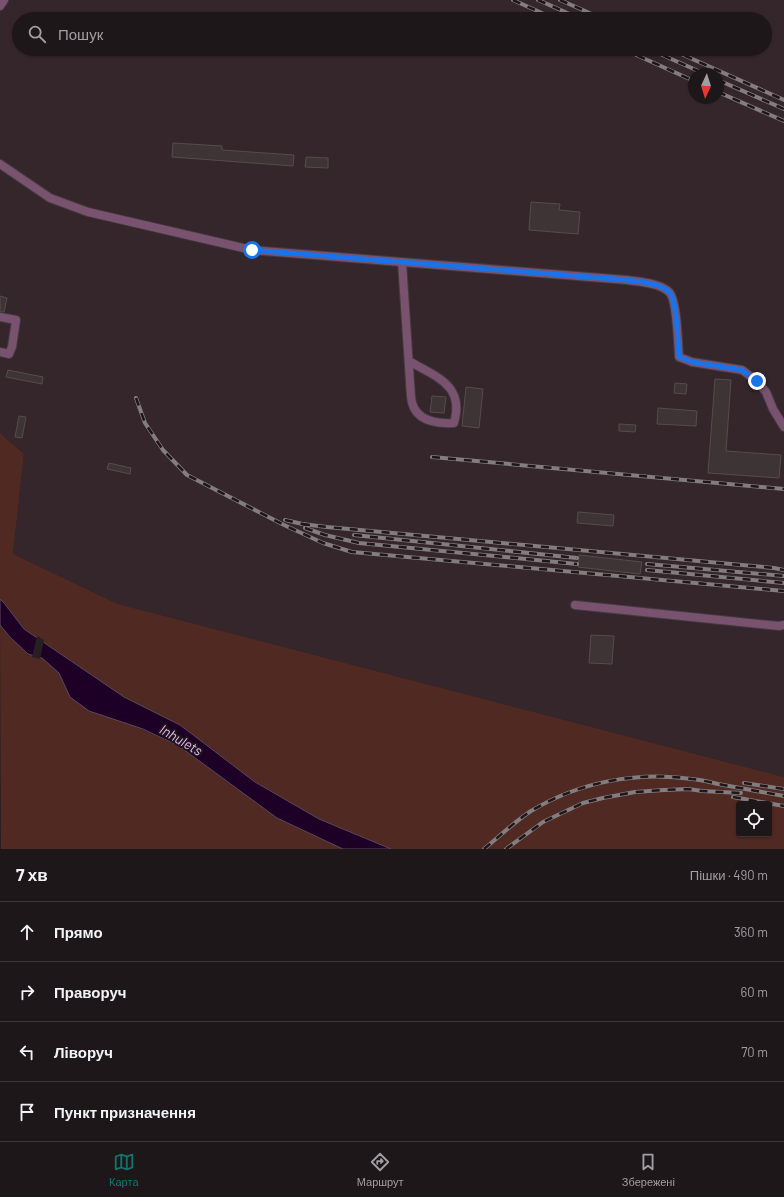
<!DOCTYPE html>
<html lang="uk">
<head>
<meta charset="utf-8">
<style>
  :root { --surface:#1e171a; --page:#262023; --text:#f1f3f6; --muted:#a19fa2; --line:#3c3639; --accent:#0f766e }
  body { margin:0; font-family:Barlow,sans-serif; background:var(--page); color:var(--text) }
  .controls { position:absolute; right:12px; bottom:12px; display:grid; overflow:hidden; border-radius:4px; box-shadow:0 1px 3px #0004 }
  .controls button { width:36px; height:36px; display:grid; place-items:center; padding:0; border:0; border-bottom:1px solid var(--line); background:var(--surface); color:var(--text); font:20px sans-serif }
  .compass { position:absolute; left:688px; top:68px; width:36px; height:36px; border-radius:50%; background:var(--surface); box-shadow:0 1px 3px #0004; rotate:184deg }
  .stop { position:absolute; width:12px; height:12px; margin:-9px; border:3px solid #1a73e8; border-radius:50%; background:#fff }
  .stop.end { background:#1a73e8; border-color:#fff; box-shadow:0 1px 4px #0008 }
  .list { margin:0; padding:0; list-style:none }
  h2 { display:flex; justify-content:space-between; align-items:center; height:52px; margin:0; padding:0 16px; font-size:17px }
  h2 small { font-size:13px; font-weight:400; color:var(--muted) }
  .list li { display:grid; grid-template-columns:26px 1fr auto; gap:12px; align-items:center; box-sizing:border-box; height:60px; padding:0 16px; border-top:1px solid var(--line) }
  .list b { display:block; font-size:15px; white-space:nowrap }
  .list em { font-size:13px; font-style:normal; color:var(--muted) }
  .icon { flex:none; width:22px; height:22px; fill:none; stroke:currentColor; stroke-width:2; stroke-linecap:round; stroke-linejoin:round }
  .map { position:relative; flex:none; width:784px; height:849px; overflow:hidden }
  .search { position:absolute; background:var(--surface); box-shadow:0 1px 3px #0004; left:12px; right:12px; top:12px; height:44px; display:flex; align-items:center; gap:10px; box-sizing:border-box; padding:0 14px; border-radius:22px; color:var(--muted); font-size:15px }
  .sheet { height:292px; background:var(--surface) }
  nav { display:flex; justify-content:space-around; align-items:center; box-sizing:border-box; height:56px; border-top:1px solid var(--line); background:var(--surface); font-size:11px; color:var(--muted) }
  nav a { display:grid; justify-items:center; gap:2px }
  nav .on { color:var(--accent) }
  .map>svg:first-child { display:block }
  .built { fill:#35262c; fill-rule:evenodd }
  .green { fill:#502922; fill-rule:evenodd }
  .water { fill:#1e0027; stroke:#5c4662 }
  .pier { fill:#281f23 }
  .building { fill:#3e3435; stroke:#564c4c }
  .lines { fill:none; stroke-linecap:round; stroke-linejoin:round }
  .minor-casing { stroke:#443b3f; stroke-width:10 }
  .minor { stroke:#79526f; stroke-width:8 }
  .rail-casing { stroke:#847d80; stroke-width:4 }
  .rail { stroke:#1e1619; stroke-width:2.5; stroke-dasharray:8; stroke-linecap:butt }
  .route { stroke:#1a73e8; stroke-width:5 }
  .labels { text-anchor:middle; stroke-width:4; stroke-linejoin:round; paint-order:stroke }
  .water-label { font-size:14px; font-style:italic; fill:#ecb5fe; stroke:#1e1619 }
</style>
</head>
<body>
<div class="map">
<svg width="784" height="849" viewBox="0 0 784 849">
  <rect width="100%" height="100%" fill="#281f23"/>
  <!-- built -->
  <path class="built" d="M0,0H784V777L118,604L13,554L24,454L0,433ZM19,19H765V49H19ZM694,74H718V98H694Z"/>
  <!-- green -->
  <g class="green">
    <path d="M0,433L24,454L13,554L118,604L784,777V849H391L319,819L255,782L180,725L124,697L24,629L4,603L0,599ZM739,804H769V834H739Z"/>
    <path d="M0,625L10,637L28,654L42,658L59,673L70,697L179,746L277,818L343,849H1Z"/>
  </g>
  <!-- water -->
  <path class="water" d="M0,599L4,603L24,629L124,697L180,725L255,782L319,819L391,849H343L277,818L179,746L143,729L89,711L70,697L59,673L42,658L28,654L10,637L0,625Z"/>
  <!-- pier -->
  <path class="pier" d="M37,636L44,640L40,659L32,657Z"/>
  <!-- building -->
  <g class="building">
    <path d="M173,143L222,146V150L294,155L293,166L172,157Z"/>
    <path d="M306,157L328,158V168L305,167Z"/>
    <path d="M531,202L560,204L559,210L580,212L578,234L529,230Z"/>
    <path d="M0,296L7,298L4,312H0Z"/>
    <path d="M8,370L43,377L42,384L6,377Z"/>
    <path d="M715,379L731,380L726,451L781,455L779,478L708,473Z"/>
    <path d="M675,383L687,384L686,394L674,393Z"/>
    <path d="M466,387L483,389L479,428L462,426Z"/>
    <path d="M432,396L446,397L444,413L430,412Z"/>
    <path d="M658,408L697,411L696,426L657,424Z"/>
    <path d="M19,416L26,417L22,438L15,437Z"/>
    <path d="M619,424L636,425L635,432L619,431Z"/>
    <path d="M109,463L131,468L130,474L107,469Z"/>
    <path d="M578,512L614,515L613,526L577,523Z"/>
    <path d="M579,555L642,562L640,574L578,567Z"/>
    <path d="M591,635L614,636L612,664L589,663Z"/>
  </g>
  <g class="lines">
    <defs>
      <g id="minor">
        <path d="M0,6L4,0"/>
        <path d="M0,164L50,198L88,212L252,250L627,280C639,282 660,283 669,292C677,299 678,344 679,357L692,362L742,370L757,381L766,392L773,409L784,427"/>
        <path d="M402,262L411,397C413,420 434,424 454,423C465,385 436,377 409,361"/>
        <path d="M0,317L16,320L12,347L9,354L0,352"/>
        <path d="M575,605L779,626L784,625"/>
      </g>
    </defs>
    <!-- minor casing -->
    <use href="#minor" class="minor-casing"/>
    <!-- minor -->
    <use href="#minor" class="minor"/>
    <defs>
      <g id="rail">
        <path d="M513,0L555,19"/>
        <path d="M538,0L581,19"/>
        <path d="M560,0L603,19"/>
        <path d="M623,49L694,81"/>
        <path d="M649,49L705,74"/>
        <path d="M670,49L784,100"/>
        <path d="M718,80L784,109"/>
        <path d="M718,92L784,121"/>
        <path d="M136,398L145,423L163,450L187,475L284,525L323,543L352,552L784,591"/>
        <path d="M432,457L784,489"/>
        <path d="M285,520L307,525"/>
        <path d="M302,524L327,527L774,568L784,570"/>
        <path d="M305,528L325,535L359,543L577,564"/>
        <path d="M354,535L577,558"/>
        <path d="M647,564L784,576"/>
        <path d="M647,570L784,583"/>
        <path d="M744,783L784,789"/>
        <path d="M733,797L784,806"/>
        <path d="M484,849C500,836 514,822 531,811C579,782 637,771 692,779C701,780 710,782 718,784C740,788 762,792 784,796"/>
        <path d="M506,849L543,822L583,803L603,798L635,792L664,790L688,789L702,791L741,793"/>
      </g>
    </defs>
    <!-- rail casing -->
    <use href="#rail" class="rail-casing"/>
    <!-- rail -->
    <use href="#rail" class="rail"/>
  </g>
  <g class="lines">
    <!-- route -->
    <path class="route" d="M252,250L627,280C639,282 660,283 669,292C677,299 678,344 679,357L692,362L742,370L757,381"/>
  </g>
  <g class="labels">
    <!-- water labels -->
    <g class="water-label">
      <text transform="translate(181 740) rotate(31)" y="5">Inhulets</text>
    </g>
  </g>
</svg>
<div class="controls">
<button><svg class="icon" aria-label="locate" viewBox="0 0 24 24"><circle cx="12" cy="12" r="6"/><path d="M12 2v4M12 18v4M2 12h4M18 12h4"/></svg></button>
</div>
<svg class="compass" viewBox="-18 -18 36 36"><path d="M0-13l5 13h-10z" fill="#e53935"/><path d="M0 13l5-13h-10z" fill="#a19fa2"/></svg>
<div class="stop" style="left:252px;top:250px"></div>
<div class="stop end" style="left:757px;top:381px"></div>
<div class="search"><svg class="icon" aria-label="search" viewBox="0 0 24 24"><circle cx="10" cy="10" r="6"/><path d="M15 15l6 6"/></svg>Пошук</div>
</div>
<section class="sheet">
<h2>7 хв<small>Пішки · 490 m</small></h2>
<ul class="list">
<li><svg class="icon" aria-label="ahead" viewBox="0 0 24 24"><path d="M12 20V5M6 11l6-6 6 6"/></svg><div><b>Прямо</b></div><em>360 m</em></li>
<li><svg class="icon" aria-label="right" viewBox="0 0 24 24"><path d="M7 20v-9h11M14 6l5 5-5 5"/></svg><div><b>Праворуч</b></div><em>60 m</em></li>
<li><svg class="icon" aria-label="left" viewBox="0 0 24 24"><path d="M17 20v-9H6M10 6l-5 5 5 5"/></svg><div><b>Ліворуч</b></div><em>70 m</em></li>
<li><svg class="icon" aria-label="arrive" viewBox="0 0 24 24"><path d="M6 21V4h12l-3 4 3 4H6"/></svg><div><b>Пункт призначення</b></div></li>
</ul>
</section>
<nav>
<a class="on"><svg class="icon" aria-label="map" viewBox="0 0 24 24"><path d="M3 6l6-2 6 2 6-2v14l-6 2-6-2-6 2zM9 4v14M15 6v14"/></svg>Карта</a>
<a><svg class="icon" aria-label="directions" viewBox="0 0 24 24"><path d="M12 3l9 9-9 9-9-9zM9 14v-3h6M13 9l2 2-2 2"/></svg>Маршрут</a>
<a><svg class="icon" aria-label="saved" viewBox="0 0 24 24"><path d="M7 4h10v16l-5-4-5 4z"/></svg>Збережені</a>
</nav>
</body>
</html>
